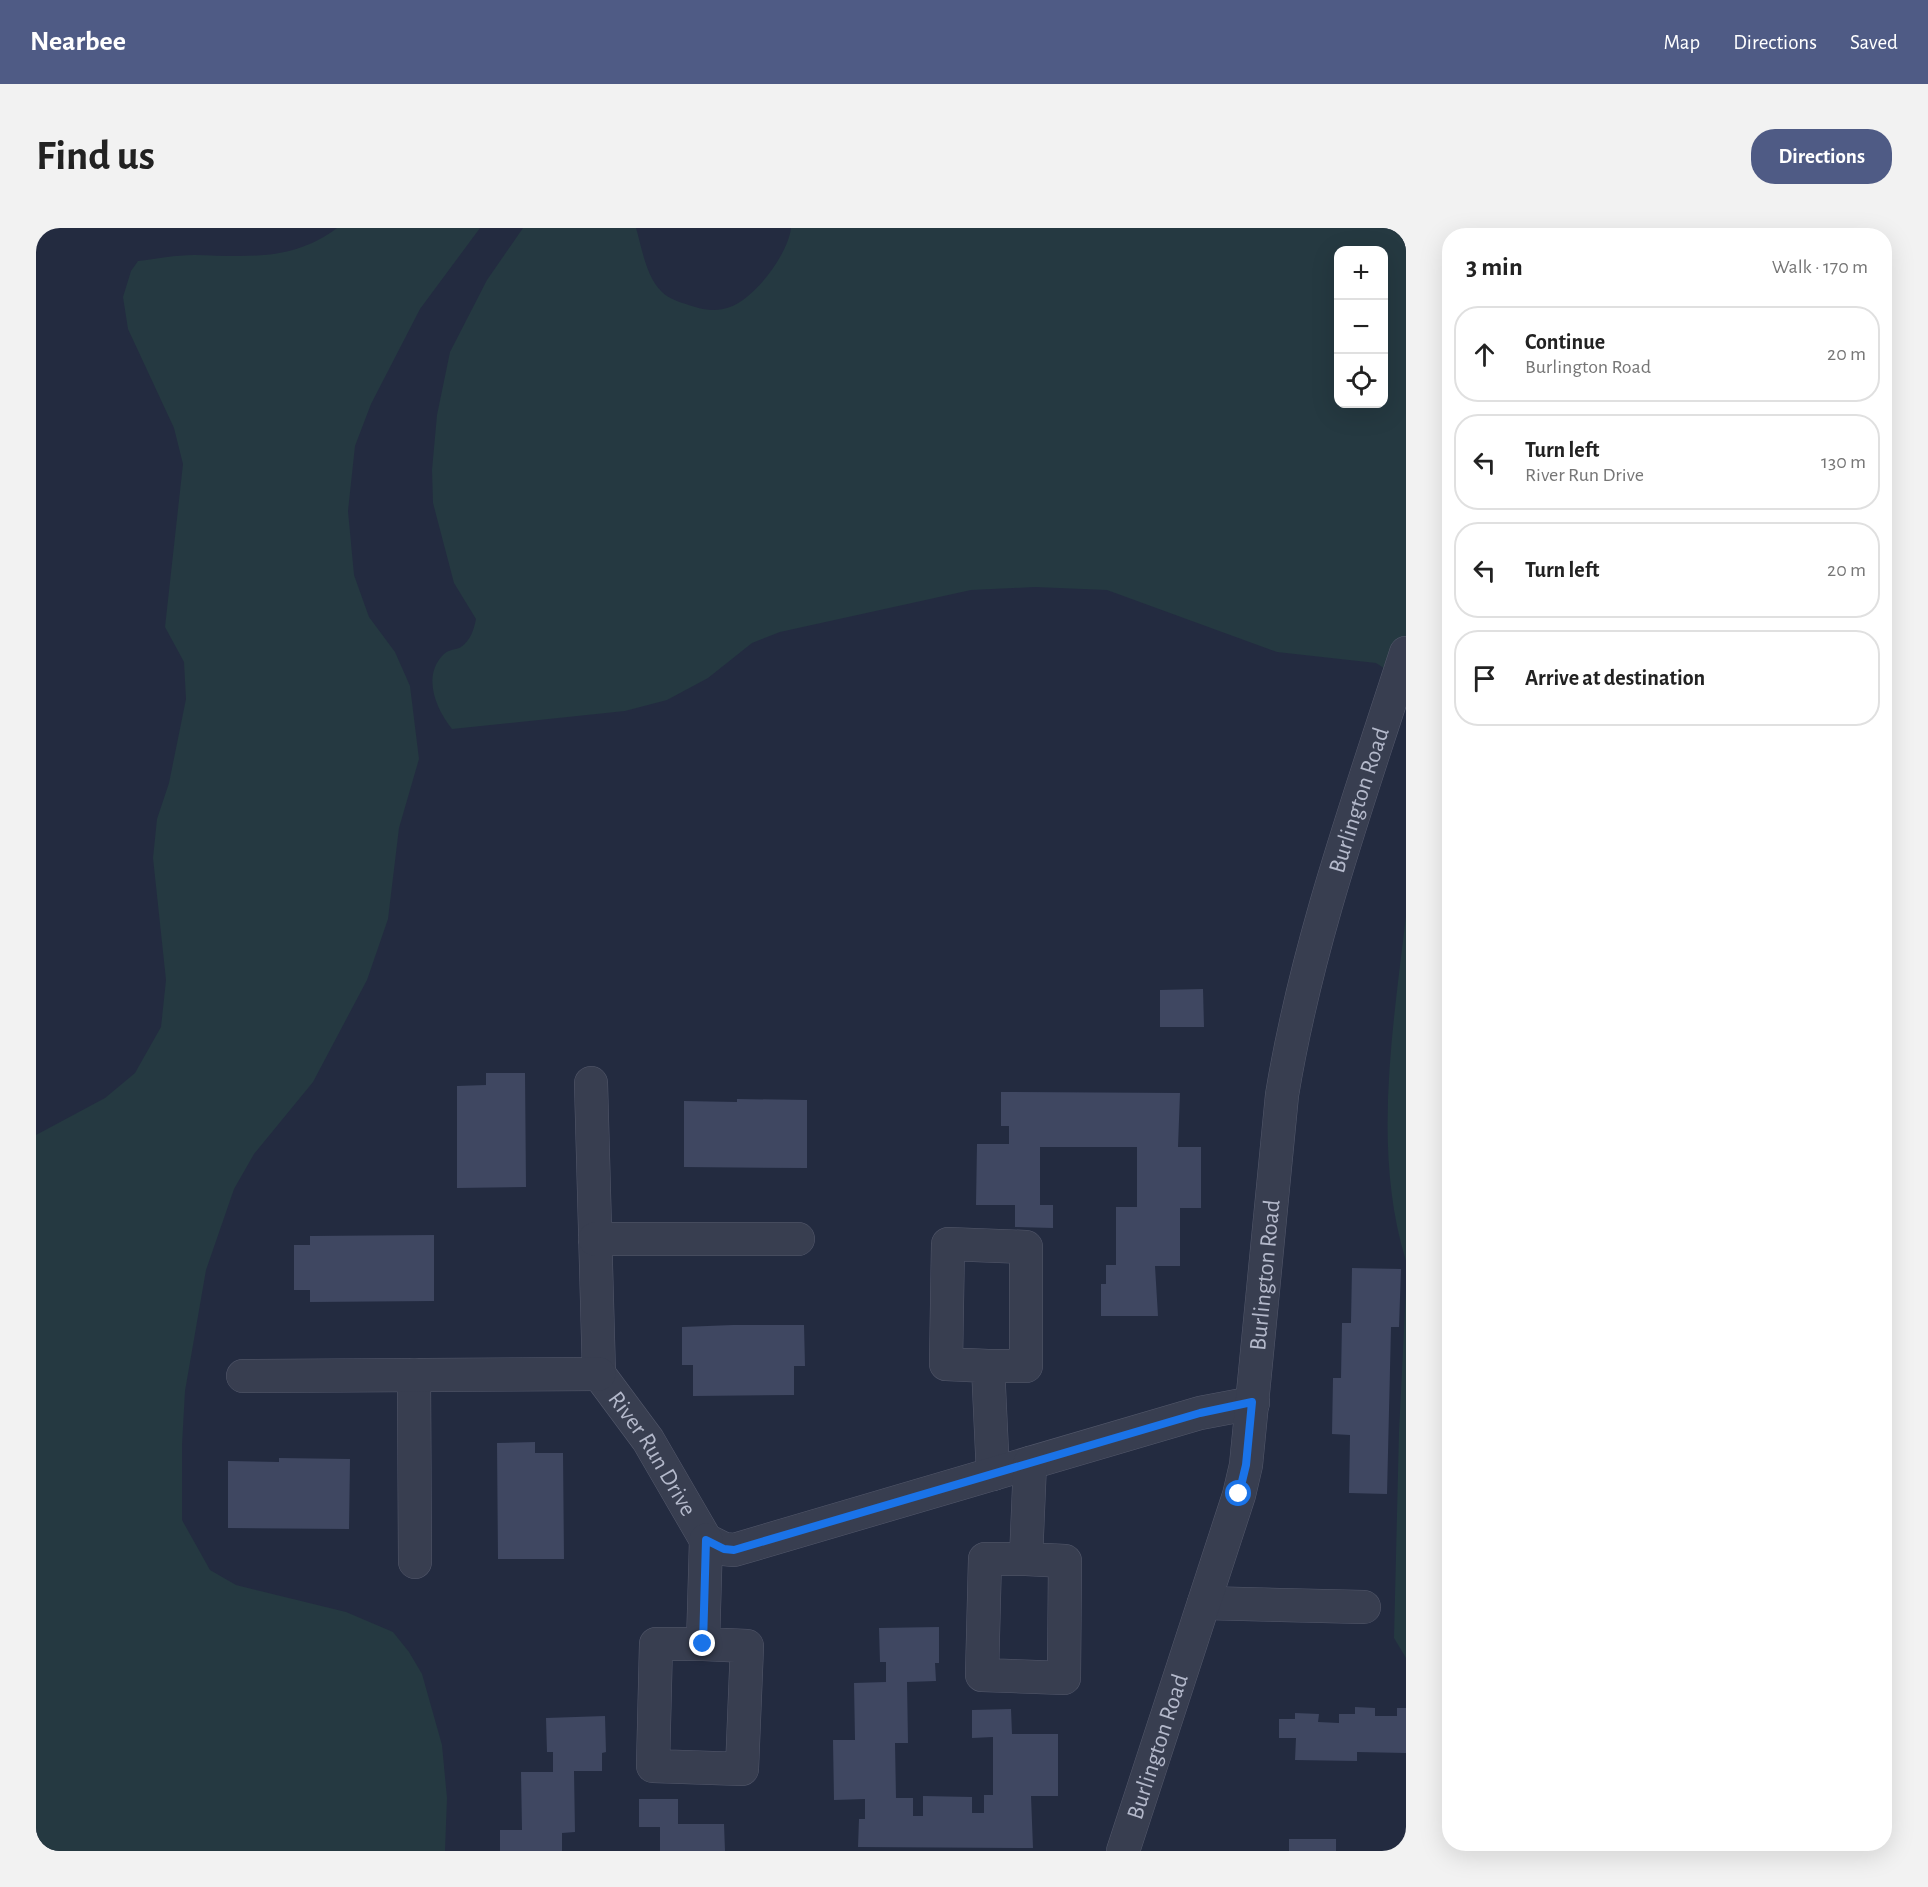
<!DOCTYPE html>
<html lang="en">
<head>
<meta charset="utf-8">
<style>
  :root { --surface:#fff; --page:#f2f2f2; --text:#222; --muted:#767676; --line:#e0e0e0; --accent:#4f5b85 }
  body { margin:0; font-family:"Alegreya Sans",sans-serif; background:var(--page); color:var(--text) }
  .controls { position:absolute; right:18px; top:18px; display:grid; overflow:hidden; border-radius:12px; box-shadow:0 6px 24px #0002 }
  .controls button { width:54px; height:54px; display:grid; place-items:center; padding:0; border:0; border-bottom:2px solid var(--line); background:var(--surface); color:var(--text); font:30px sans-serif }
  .stop { position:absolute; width:18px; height:18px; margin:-14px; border:4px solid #1a73e8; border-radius:50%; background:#fff }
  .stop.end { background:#1a73e8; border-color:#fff; box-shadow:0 2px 6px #0008 }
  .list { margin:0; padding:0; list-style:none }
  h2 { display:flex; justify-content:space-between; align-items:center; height:78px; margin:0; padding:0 24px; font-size:26px }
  h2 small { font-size:20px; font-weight:400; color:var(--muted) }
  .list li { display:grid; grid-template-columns:39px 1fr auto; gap:18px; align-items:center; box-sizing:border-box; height:96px; margin:0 12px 12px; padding:0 12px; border:2px solid var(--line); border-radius:24px }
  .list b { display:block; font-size:22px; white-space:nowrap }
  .list p { margin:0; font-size:20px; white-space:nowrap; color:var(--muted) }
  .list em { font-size:20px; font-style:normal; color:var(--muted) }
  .icon { flex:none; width:33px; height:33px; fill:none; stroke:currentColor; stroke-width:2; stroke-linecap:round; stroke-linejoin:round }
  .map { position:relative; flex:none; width:1370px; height:1623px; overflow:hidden; border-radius:24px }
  header { display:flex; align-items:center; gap:36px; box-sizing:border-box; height:84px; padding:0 30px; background:var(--accent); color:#fff }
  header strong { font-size:28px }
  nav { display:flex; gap:33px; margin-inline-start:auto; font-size:21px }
  .intro { display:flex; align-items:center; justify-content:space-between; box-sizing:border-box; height:144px; padding:0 36px }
  h1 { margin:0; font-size:42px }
  .button { padding:15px 27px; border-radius:24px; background:var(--accent); color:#fff; font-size:21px; font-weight:700 }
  main { display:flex; gap:36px; padding:0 36px }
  aside { flex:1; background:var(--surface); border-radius:24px; box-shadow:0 6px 24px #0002 }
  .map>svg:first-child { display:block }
  .green { fill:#253941; fill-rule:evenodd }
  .building { fill:#3f4761 }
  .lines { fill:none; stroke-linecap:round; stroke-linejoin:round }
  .minor-casing { stroke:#53586b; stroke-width:34 }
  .minor { stroke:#383e50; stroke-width:33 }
  .route { stroke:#1a73e8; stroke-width:8 }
  .labels { text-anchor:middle; stroke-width:6; stroke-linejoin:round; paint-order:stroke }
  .street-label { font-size:24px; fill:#b4b9cb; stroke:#1d2235 }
</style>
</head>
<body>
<header>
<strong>Nearbee</strong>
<nav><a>Map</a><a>Directions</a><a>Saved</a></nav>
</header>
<div class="intro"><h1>Find us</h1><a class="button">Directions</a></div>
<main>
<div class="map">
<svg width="1370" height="1623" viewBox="0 0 1370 1623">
  <rect width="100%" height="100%" fill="#232b40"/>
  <!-- green -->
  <g class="green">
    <path d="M301,0H444L384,81L335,176L319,218L312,283L318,347L333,389L359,424L374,458L383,531L363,600L352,691L331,752L277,854L218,926L198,961L170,1042L149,1163L146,1217V1292L174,1342L200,1357L310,1384L357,1404L373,1424L386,1446L406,1517L411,1570L409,1623H0V907L69,870L99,845L125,799L130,752L117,630L121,591L133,555L150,471L148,434L129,399L147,236L138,200L92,101L87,69L95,43L102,33C120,31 139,27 158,27C210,28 256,34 301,0Z"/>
    <path d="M487,0H600C606,20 610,49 626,64C632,70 643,74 650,76C661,80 675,84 687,81C715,77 752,27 755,0H1370V454L1340,435L1241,424L1071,362L999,359L935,362L744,404L716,415L672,450L631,472L589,483L416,501C399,480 386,447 408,426C413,421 420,422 425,419C435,412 438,401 440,391L418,355L397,275L396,242L401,187L414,124L451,52ZM1302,22H1348V176H1302Z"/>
    <path d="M1370,688V1033C1336,923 1357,800 1370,688Z"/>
    <path d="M1370,1061V1430L1358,1410L1363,1204Z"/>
  </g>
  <!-- building -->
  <g class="building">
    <path d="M1167,761L1168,799H1124V762Z"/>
    <path d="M450,845H489L490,959L421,960V858L450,857Z"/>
    <path d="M965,864L1144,865L1142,919H1165V980H1144V1038H1119L1122,1088H1065V1056H1070V1037H1080V979H1101V919H1004V977H1017V1000L979,999V977H940L941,916H973V898H965Z"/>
    <path d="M701,871L771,872V940L648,939V873L701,874Z"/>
    <path d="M398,1007V1073L274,1074V1062H258V1017H274V1008Z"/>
    <path d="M1316,1040L1365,1041L1363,1099H1355L1351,1266L1313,1265L1314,1207L1296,1206L1297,1150H1305L1306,1095H1315Z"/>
    <path d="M697,1097H768L769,1138H758V1167L657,1168V1137H646V1099Z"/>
    <path d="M499,1214V1225H527L528,1331H462L461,1215Z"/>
    <path d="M243,1230L314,1231L313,1301L192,1300V1233L243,1234Z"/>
    <path d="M903,1399V1435H899L900,1453L871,1454L872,1515H859L860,1570H877V1588H887V1568L936,1569V1585H948V1567H957V1509L936,1510V1482L975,1481L976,1506H1022V1568H995L997,1620L822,1619L823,1591H829V1571L798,1572L797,1512H819L818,1455L850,1454V1434H844L843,1400Z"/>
    <path d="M1319,1479L1339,1480V1488H1361V1480H1370V1525L1321,1524V1533L1259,1532L1260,1510H1243V1491H1259V1485L1283,1486L1282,1494L1303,1495V1486H1319Z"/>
    <path d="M569,1488L570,1524L566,1525V1543H538L539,1604L526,1605V1623H464V1602H486L485,1544H517V1524H511L510,1490Z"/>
    <path d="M603,1571H642V1596H688L689,1623H624V1599H603Z"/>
    <rect x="1253" y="1611" width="47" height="12"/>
  </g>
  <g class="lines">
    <defs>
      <g id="minor">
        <path d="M555,855L563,1146"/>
        <path d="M559,1011H762"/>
        <path d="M952,1138L910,1136L912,1016L990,1019V1138H952L957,1246"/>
        <path id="s1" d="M563,1146L612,1212L670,1312L688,1321L698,1322L1164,1185L1217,1175"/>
        <path d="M378,1147L379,1334"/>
        <path d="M207,1148L563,1146"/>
        <path d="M990,1331L1029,1333L1028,1450L946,1447L949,1331H990L994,1235"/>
        <path d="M1168,1375L1328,1379"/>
        <path d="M667,1416L711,1418L706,1541L617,1538L620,1416H667L670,1312"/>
        <path id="s2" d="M1087,1623L1203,1267L1210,1237L1246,867C1271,715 1323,571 1370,425"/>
      </g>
    </defs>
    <!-- minor casing -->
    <use href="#minor" class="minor-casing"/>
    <!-- minor -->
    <use href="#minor" class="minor"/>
  </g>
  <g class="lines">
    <!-- route -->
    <path class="route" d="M667,1416L670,1312L688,1321L698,1322L1164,1185L1216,1174L1210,1237L1203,1266"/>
  </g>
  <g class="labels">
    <!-- street labels -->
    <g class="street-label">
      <text dy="8" stroke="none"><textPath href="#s2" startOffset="1082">Burlington Road</textPath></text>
      <text dy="8" stroke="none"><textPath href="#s2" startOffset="596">Burlington Road</textPath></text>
      <text dy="8" stroke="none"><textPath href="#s1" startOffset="96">River Run Drive</textPath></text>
      <text dy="8" stroke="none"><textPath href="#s2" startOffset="110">Burlington Road</textPath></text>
    </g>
  </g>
</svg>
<div class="controls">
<button>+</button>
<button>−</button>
<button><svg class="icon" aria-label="locate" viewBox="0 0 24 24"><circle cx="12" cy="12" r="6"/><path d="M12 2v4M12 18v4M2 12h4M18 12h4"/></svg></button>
</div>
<div class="stop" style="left:1203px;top:1266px"></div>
<div class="stop end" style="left:667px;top:1416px"></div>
</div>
<aside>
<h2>3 min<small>Walk · 170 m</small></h2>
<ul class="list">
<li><svg class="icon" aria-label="ahead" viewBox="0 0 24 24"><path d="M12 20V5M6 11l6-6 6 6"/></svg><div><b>Continue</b><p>Burlington Road</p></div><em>20 m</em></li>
<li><svg class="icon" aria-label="left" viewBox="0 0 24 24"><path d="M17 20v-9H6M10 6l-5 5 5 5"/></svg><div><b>Turn left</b><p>River Run Drive</p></div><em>130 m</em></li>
<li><svg class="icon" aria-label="left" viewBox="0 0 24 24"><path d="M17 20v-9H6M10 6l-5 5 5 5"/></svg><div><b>Turn left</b></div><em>20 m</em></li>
<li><svg class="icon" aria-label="arrive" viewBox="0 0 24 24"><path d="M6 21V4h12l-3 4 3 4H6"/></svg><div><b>Arrive at destination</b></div></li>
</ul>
</aside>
</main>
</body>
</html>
